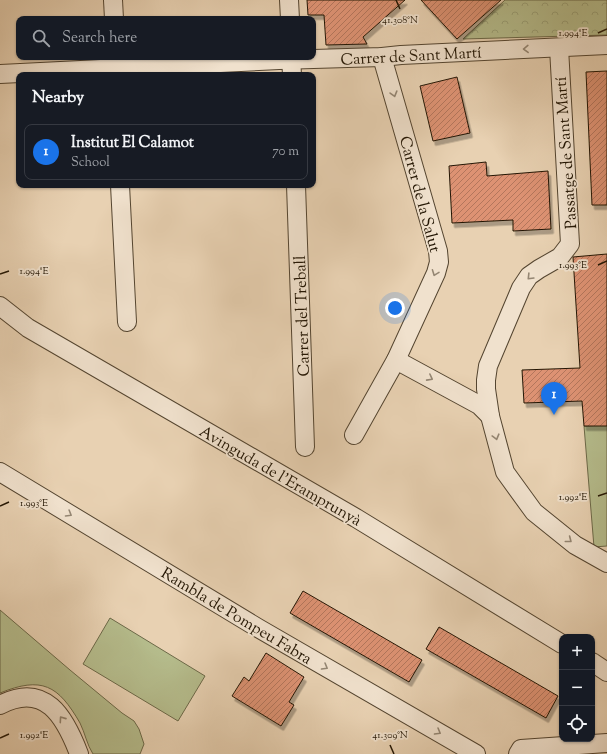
<!DOCTYPE html>
<html lang="en">
<head>
<meta charset="utf-8">
<style>
  :root { --surface:#171b24; --page:#242831; --text:#f1f3f6; --muted:#9ea1a6; --line:#363941; --accent:#1a73e8 }
  body { margin:0; font-family:"Sorts Mill Goudy",serif; background:var(--page); color:var(--text) }
  .controls { position:absolute; right:12px; bottom:12px; display:grid; overflow:hidden; border-radius:8px; box-shadow:0 1px 3px #0004 }
  .controls button { width:36px; height:36px; display:grid; place-items:center; padding:0; border:0; border-bottom:1px solid var(--line); background:var(--surface); color:var(--text); font:20px sans-serif }
  .you { position:absolute; left:395px; top:308px; width:14px; height:14px; margin:-10px; border:3px solid #fff; border-radius:50%; background:#1a73e8; box-shadow:0 0 0 6px #1a73e833 }
  .badge { display:grid; place-items:center; width:26px; height:26px; border-radius:50%; background:var(--accent); color:#fff; font-size:13px; font-weight:700 }
  .pin { position:absolute; translate:-50% -33px; filter:drop-shadow(0 1px 2px #0008) }
  .pin::after { content:''; position:absolute; top:21px; width:14px; height:12px; background:inherit; clip-path:polygon(0 0,100% 0,50% 100%) }
  .list { margin:0; padding:0; list-style:none }
  h2 { display:flex; justify-content:space-between; align-items:center; height:52px; margin:0; padding:0 16px; font-size:17px }
  h2 small { font-size:13px; font-weight:400; color:var(--muted) }
  .list li { display:grid; grid-template-columns:26px 1fr auto; gap:12px; align-items:center; box-sizing:border-box; height:56px; margin:0 8px 8px; padding:0 8px; border:1px solid var(--line); border-radius:8px }
  .list b { display:block; font-size:15px; white-space:nowrap }
  .list p { margin:0; font-size:13px; white-space:nowrap; color:var(--muted) }
  .list em { font-size:13px; font-style:normal; color:var(--muted) }
  .icon { flex:none; width:22px; height:22px; fill:none; stroke:currentColor; stroke-width:2; stroke-linecap:round; stroke-linejoin:round }
  .map { position:relative; flex:none; width:607px; height:754px; overflow:hidden }
  .search { position:absolute; background:var(--surface); box-shadow:0 1px 3px #0004; left:16px; top:16px; width:300px; height:44px; display:flex; align-items:center; gap:10px; box-sizing:border-box; padding:0 14px; border-radius:8px; color:var(--muted); font-size:15px }
  .panel { position:absolute; background:var(--surface); box-shadow:0 1px 3px #0004; left:16px; top:72px; width:300px; height:116px; border-radius:8px }
  .map>svg:first-child { display:block }
  .grass { fill:#b5bc8c; stroke:#6c6948 }
  .park { fill:url(#park-crowns); stroke:#6c6948 }
  .building { fill:url(#building-hatch); stroke:#231604; filter:url(#shadow) }
  .lines { fill:none; stroke-linecap:round; stroke-linejoin:round }
  .minor-casing { stroke:#544530; stroke-width:20 }
  .minor { stroke:#f0e1cd; stroke-width:18 }
  .oneway { stroke:#948673 }
  .ticks { fill:none; stroke:#231604; stroke-width:1.5 }
  .labels { text-anchor:middle; stroke-width:3.5; stroke-linejoin:round; paint-order:stroke }
  .street-label { font-size:16px; fill:#231604; stroke:#f0e1cd }
  .ticks-label { font-size:10px; text-anchor:middle; fill:#231604; stroke:#f0e1cd; stroke-width:3.5; stroke-linejoin:round; paint-order:stroke }
</style>
</head>
<body>
<div class="map">
<svg width="607" height="754" viewBox="0 0 607 754">
  <defs>
    <pattern id="park-crowns" width="20" height="18" patternUnits="userSpaceOnUse"><rect width="20" height="18" fill="#b5bc8c"/><path d="M2 6a3 3 0 1 1 6 0M12 15a3 3 0 1 1 6 0" fill="none" stroke="#9ba177"/></pattern>
    <pattern id="building-hatch" width="6" height="6" patternUnits="userSpaceOnUse"><rect width="6" height="6" fill="#dd9273"/><path d="M-1 1l2-2M0 6l6-6M5 7l2-2" fill="none" stroke="#b3765c"/></pattern>
    <filter id="shadow"><feDropShadow dx="2.5" dy="4.5" stdDeviation="0" flood-color="#0004"/></filter>
  </defs>
  <rect width="100%" height="100%" fill="#e8d1b2"/>
  <filter id="stains"><feTurbulence type="fractalNoise" baseFrequency=".005" numOctaves="4"/><feColorMatrix values="0 0 0 0 .2 0 0 0 0 .09 0 0 0 0 .02 0 0 0 .5 -.17"/></filter>
  <radialGradient id="worn" r=".72"><stop offset=".6" stop-color="#630" stop-opacity="0"/><stop offset="1" stop-color="#630" stop-opacity=".3"/></radialGradient>
  <!-- grass -->
  <g class="grass">
    <path d="M607,425V546L594,547L584,426Z"/>
    <path d="M0,610L70,670L122,713L134,721L139,729L144,744L140,754H93C87,745 85,733 80,723C58,685 42,676 0,693Z"/>
    <path d="M110,618L205,676L178,721L83,664Z"/>
  </g>
  <!-- park -->
  <path class="park" d="M505,0H607V35L463,39Z"/>
  <!-- building -->
  <g class="building">
    <path d="M307,0H405L363,37L367,44L326,45L324,15H308Z"/>
    <path d="M421,0H501L457,39Z"/>
    <path d="M607,71V205H592L586,72Z"/>
    <path d="M457,77L470,133L433,141L420,86Z"/>
    <path d="M486,162L487,176L548,171L551,229L513,231V220L452,223L449,166Z"/>
    <path d="M607,254V426H584L582,401L524,403L522,370L580,368L573,257Z"/>
    <path d="M303,591L422,660L409,682L290,613Z"/>
    <path d="M439,627L558,696L546,718L426,649Z"/>
    <path d="M266,653L304,677L289,702L294,705L281,726L232,696L244,677L249,681Z"/>
  </g>
  <g class="lines">
    <defs>
      <g id="minor">
        <path d="M113,0L114,19"/>
        <path d="M289,0L290,19"/>
        <path d="M559,48L570,244L560,257L539,269L529,276L521,288L488,366L486,380V389L490,416L505,472L534,512L575,545L607,563"/>
        <path d="M291,57L292,75"/>
        <path d="M0,74L279,60L382,57L401,55L607,45"/>
        <path d="M120,185L127,322"/>
        <path d="M296,185L305,447"/>
        <path d="M0,306L28,328L356,518L562,644"/>
        <path d="M396,360L479,405L490,416"/>
        <path d="M354,435L396,360L436,273L439,262L438,251L382,57"/>
        <path d="M0,472L258,628L476,754"/>
        <path d="M592,662L607,672"/>
        <path d="M0,705C45,681 65,717 79,754"/>
        <path d="M518,754L521,749L607,743"/>
      </g>
    </defs>
    <!-- minor casing -->
    <use href="#minor" class="minor-casing"/>
    <!-- minor -->
    <use href="#minor" class="minor"/>
  </g>
  <!-- one-way arrows -->
  <defs><path id="oneway-chevron" d="M-2-3.5L2.5 0L-2 3.5" fill="none" stroke-width="1.6" stroke-linecap="round" stroke-linejoin="round"/></defs>
  <g class="oneway">
    <use href="#oneway-chevron" transform="translate(526 49) rotate(178)"/>
    <use href="#oneway-chevron" transform="translate(394 94) rotate(74)"/>
    <use href="#oneway-chevron" transform="translate(435 273) rotate(111)"/>
    <use href="#oneway-chevron" transform="translate(530 277) rotate(134)"/>
    <use href="#oneway-chevron" transform="translate(430 378) rotate(28)"/>
    <use href="#oneway-chevron" transform="translate(496 437) rotate(75)"/>
    <use href="#oneway-chevron" transform="translate(69 514) rotate(31)"/>
    <use href="#oneway-chevron" transform="translate(569 540) rotate(38)"/>
    <use href="#oneway-chevron" transform="translate(325 667) rotate(30)"/>
    <use href="#oneway-chevron" transform="translate(62 719) rotate(-125)"/>
    <use href="#oneway-chevron" transform="translate(438 732) rotate(30)"/>
  </g>
  <!-- ticks -->
  <path class="ticks" d="M396,0L400,9M598,33L607,29M598,265L607,261M0,274L9,271M598,496L607,493M0,506L9,502M0,738L9,734M390,745L394,754"/>
  <g class="labels">
    <!-- street labels -->
    <g class="street-label">
      <text transform="translate(411 55) rotate(-3)" y="6">Carrer de Sant Martí</text>
      <text transform="translate(565 153) rotate(-94)" y="6">Passatge de Sant Martí</text>
      <text transform="translate(421 194) rotate(75)" y="6">Carrer de la Salut</text>
      <text transform="translate(301 316) rotate(-92)" y="6">Carrer del Treball</text>
      <text transform="translate(281 475) rotate(30)" y="6">Avinguda de l'Eramprunyà</text>
      <text transform="translate(237 615) rotate(31)" y="6">Rambla de Pompeu Fabra</text>
    </g>
  </g>
  <g class="ticks-label">
    <text x="400" y="23">41.308°N</text>
    <text x="573" y="36">1.994°E</text>
    <text x="573" y="268">1.993°E</text>
    <text x="34" y="274">1.994°E</text>
    <text x="573" y="500">1.992°E</text>
    <text x="34" y="506">1.993°E</text>
    <text x="34" y="738">1.992°E</text>
    <text x="390" y="738">41.309°N</text>
  </g>
  <rect width="100%" height="100%" filter="url(#stains)"/>
  <rect width="100%" height="100%" fill="url(#worn)"/>
</svg>
<div class="controls">
<button>+</button>
<button>−</button>
<button><svg class="icon" aria-label="locate" viewBox="0 0 24 24"><circle cx="12" cy="12" r="6"/><path d="M12 2v4M12 18v4M2 12h4M18 12h4"/></svg></button>
</div>
<div class="you"></div>
<div class="pin badge" style="left:554px;top:415px">1</div>
<div class="search"><svg class="icon" aria-label="search" viewBox="0 0 24 24"><circle cx="10" cy="10" r="6"/><path d="M15 15l6 6"/></svg>Search here</div>
<section class="panel">
<h2>Nearby<small></small></h2>
<ul class="list">
<li><span class="badge">1</span><div><b>Institut El Calamot</b><p>School</p></div><em>70 m</em></li>
</ul>
</section>
</div>
</body>
</html>
